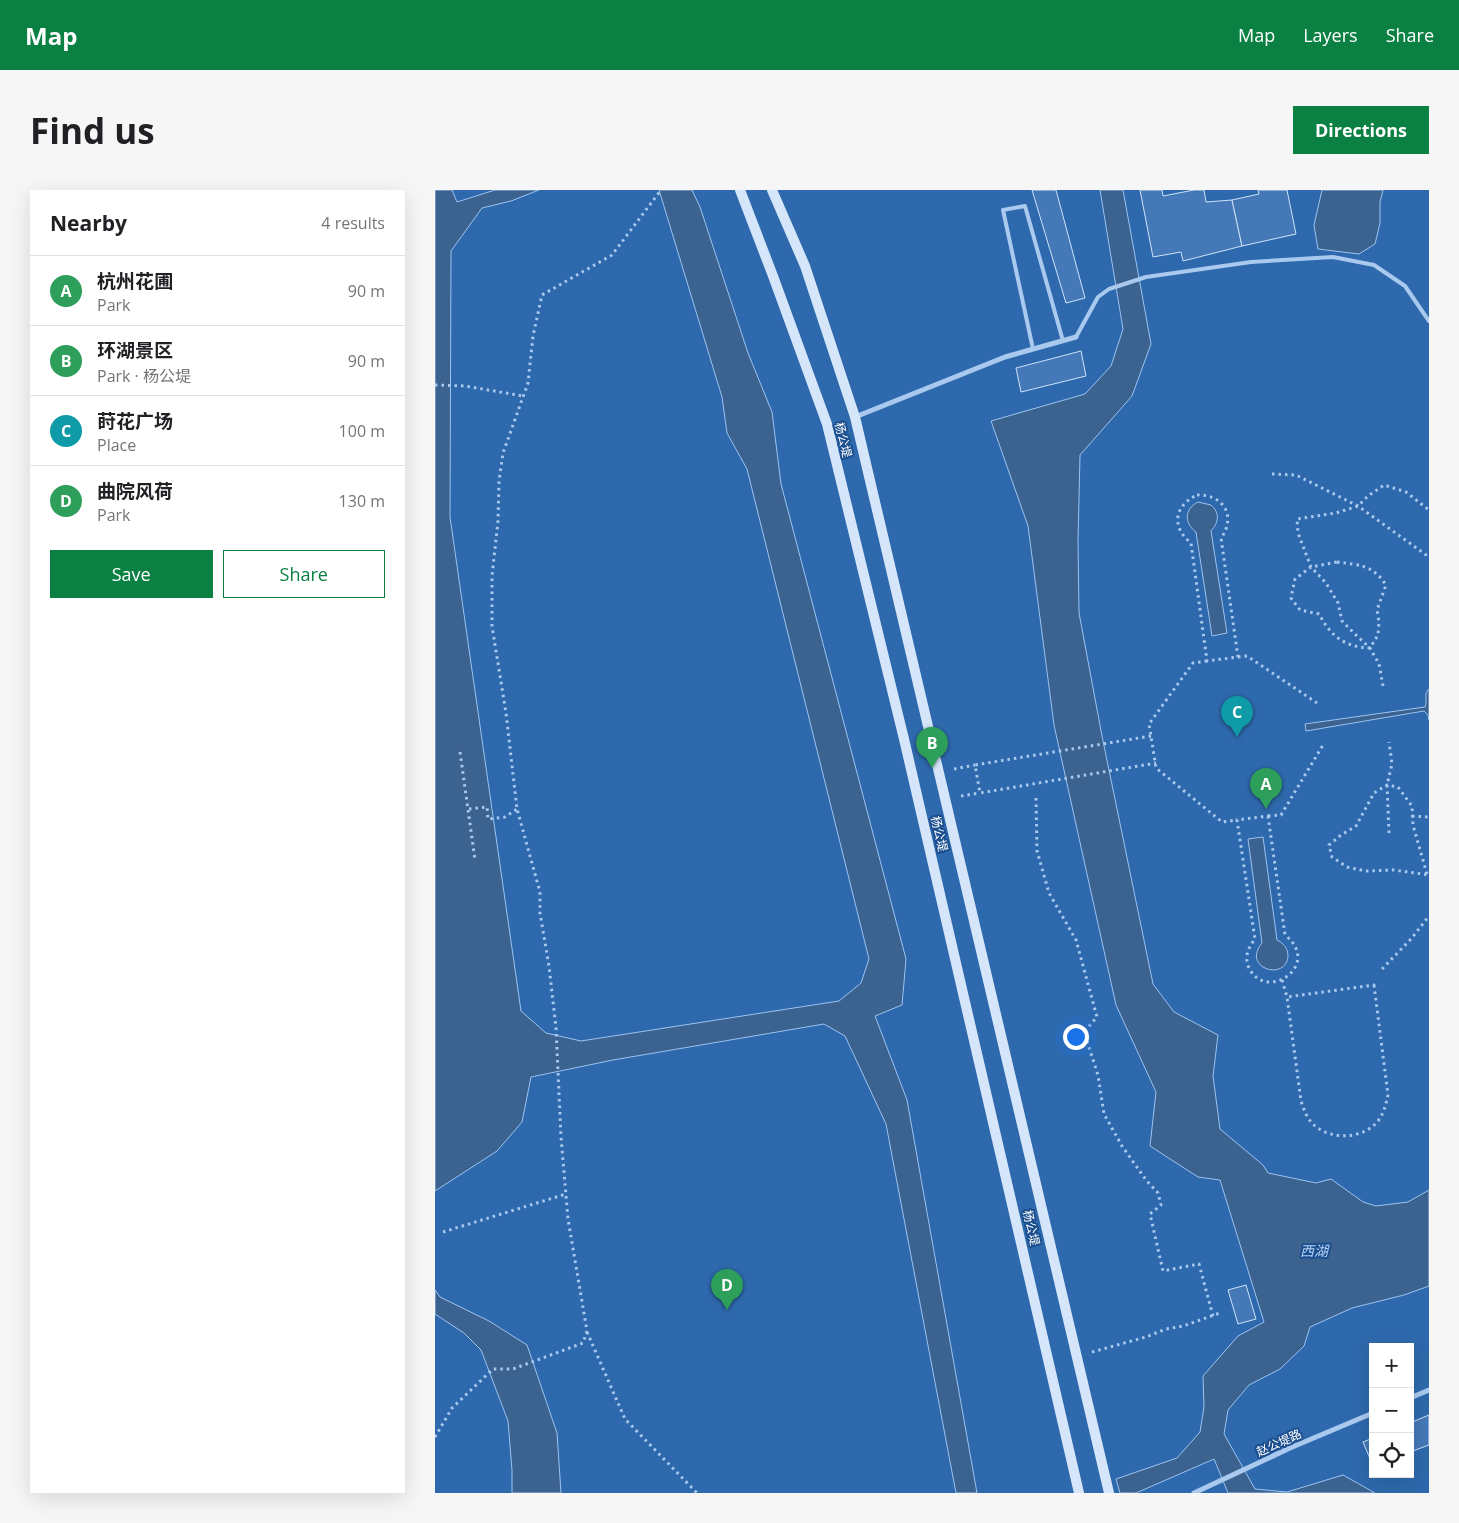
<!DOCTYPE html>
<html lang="en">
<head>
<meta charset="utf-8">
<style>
  :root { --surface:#fff; --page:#f6f6f6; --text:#202124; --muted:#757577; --line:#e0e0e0; --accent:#0b8043 }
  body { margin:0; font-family:"Open Sans","Noto Sans SC",sans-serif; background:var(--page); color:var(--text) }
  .controls { position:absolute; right:15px; bottom:15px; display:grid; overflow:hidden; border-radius:0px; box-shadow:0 5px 20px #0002 }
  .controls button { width:45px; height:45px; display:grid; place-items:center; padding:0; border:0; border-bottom:1px solid var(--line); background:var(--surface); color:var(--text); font:25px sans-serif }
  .you { position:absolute; left:640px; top:846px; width:18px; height:18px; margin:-12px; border:4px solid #fff; border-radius:50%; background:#1a73e8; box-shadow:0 0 0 8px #1a73e833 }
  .badge { display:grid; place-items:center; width:32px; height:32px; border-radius:50%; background:var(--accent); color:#fff; font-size:16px; font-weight:700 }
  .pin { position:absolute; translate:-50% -41px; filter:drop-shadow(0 1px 2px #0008) }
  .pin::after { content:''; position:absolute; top:26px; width:18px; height:15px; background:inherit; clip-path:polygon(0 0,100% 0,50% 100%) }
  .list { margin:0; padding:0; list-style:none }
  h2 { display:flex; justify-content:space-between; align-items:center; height:65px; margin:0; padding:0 20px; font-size:21px }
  h2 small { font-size:16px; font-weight:400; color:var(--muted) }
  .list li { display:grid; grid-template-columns:32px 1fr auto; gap:15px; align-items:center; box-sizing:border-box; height:70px; padding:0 20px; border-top:1px solid var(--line) }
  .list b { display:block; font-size:19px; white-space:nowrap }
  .list p { margin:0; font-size:16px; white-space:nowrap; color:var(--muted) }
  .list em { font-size:16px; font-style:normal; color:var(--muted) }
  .actions { display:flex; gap:10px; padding:15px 20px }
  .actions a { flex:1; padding:11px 0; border:1px solid var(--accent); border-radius:0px; text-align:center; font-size:18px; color:var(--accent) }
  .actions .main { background:var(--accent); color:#fff }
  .icon { flex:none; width:28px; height:28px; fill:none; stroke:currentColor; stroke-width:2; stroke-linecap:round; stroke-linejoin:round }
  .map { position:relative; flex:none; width:994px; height:1303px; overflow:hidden; border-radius:0px }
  header { display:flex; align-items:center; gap:30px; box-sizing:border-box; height:70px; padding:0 25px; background:var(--accent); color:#fff }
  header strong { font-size:24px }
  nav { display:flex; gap:28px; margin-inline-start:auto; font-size:18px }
  .intro { display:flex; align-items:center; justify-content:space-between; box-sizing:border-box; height:120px; padding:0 30px }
  h1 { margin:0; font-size:35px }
  .button { padding:12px 22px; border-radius:0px; background:var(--accent); color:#fff; font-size:18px; font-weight:700 }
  main { display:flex; gap:30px; padding:0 30px }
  aside { flex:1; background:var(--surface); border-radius:0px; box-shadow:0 5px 20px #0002 }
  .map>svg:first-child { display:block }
  .green { fill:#2e69ad; fill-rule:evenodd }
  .water { fill:#3c6290; stroke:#9cc4f0 }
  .building { fill:#4478b7; stroke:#cfe3fa }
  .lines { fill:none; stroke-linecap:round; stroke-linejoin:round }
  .path { stroke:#a9c9ee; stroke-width:3; stroke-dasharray:2.5 4; stroke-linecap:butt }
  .lane { stroke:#a9c9ee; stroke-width:4 }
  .street { stroke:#a9c9ee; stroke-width:5 }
  .secondary { stroke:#d6e6fa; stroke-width:10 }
  .labels { text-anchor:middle; stroke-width:4; stroke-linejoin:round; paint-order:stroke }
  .street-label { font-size:12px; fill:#fff; stroke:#1b4f8f }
  .water-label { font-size:14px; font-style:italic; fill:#b5d3f5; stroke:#1b4f8f }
</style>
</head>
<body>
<header>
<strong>Map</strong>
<nav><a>Map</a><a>Layers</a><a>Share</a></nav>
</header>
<div class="intro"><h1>Find us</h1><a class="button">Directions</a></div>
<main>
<aside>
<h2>Nearby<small>4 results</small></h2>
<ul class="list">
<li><span class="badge" style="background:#2e9e5b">A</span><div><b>杭州花圃</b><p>Park</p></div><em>90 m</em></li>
<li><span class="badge" style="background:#2e9e5b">B</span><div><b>环湖景区</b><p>Park · 杨公堤</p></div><em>90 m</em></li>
<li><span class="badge" style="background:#0f9aa8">C</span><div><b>莳花广场</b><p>Place</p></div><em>100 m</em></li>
<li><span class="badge" style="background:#2e9e5b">D</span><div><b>曲院风荷</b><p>Park</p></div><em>130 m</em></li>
</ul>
<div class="actions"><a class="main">Save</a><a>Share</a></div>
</aside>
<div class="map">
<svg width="994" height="1303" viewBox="0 0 994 1303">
  <rect width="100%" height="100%" fill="#1b4f8f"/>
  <!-- green -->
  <path class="green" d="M0,0H994V1303H0ZM938,1157H975V1284H938Z"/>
  <!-- water -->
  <g class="water">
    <path d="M0,0H17L22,12L60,0H104L76,11L47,18L16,61L15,327L86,821L111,843L146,851L404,811L426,793L434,769L312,279L292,243L287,207L224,0H257L265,17L313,163L337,222L346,294L471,769L467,815L440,826L472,910L542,1303H521L451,934L410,846L389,834L178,870L96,887L87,932L62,961L0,1001Z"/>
    <path d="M665,0H688L716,154L697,206L645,265L643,351L644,423L667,546L718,794L739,822L783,845L778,886L785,939L828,975L833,983L881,993L896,989L928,1012L941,1016L973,1012L994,1000V1096L969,1105L917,1118L875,1137L869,1156L845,1179L814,1195L793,1220L789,1244L820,1299L852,1302L908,1285L940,1303H793L779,1269L701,1303H685L681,1289L742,1268L765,1242L769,1217L768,1186L803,1146L829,1132L785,990L763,987L715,956L721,902L681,815L619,535L593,336L556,231L650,204L676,176L688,139Z"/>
    <path d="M887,0H948L945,12V33L940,54L924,64L883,59L879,35Z"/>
    <path d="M763,312L776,315C785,323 784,332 776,341L792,443L777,446L761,342C749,333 749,319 763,312Z"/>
    <path d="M994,499V530L993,525L989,521L871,541L870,534L990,517C993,510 988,504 994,499Z"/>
    <path d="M828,647L842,750C848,753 853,758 853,766C851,792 806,778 827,753L813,649Z"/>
    <path d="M0,1100L5,1107L54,1131L92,1155L122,1243L126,1303H77V1280L73,1231L46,1160L29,1143L0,1124Z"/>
  </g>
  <!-- building -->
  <g class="building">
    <path d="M597,0H621L650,108L631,113Z"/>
    <path d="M705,0H727L728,6L759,0H769L771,12L797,10L807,56L748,71L746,62L718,67Z"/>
    <path d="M823,0H852L861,44L807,56L797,10L824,4Z"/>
    <path d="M646,161L651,186L586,202L581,178Z"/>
    <path d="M811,1095L821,1129L803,1134L793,1100Z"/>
    <path d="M994,1225V1255L975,1262V1233Z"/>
    <path d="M938,1248V1276L928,1252Z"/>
  </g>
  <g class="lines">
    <!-- path -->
    <g class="path">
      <path d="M0,195L30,196L88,206"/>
      <path d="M837,284L861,285L923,316L994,367"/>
      <path d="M762,305C788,304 802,326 786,348L803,467L772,471L756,353C736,337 739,316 762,305Z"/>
      <path d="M902,372C925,375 938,375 951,395L942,420L944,432L943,445L935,458C909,457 896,446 884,424L865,420L856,408L860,389L876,377Z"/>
      <path d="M803,467L812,466L882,513"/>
      <path d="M772,471L758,473L714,534L721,578L787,632L802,630"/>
      <path d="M948,496L944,474L935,458L921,445L907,431L903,413L891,393L876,377L863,343L862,329L901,323L923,316L933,306L949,295L971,302L994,320"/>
      <path d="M716,546L540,575L545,603L721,573"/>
      <path d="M25,562L40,670"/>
      <path d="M519,579L540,575"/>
      <path d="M526,606L545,603"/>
      <path d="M601,608L602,661L614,703L641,750L662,827L649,842L663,885L669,924L687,956L711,990L723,1003L726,1015L715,1024L728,1081L764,1074L778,1126"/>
      <path d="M34,619L52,617L53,629L70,627L82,619"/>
      <path d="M833,626L850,745C888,775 831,813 814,778C809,767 813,758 820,749L802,630Z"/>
      <path d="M833,626L846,625L888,555"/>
      <path d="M977,626L994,627"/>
      <path d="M954,643L952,595L957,574L954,552"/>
      <path d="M992,684L978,635L977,616L963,597L952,595L939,603L921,636L906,645L894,655L897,667L912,677L930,681L959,680L994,685"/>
      <path d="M947,779L976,749L994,726"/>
      <path d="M847,790L852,807"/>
      <path d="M939,795L953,905C951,914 949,923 943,931C928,949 897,951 879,935C872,929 869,920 866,911L852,807Z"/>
      <path d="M8,1042L131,1004"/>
      <path d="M152,1142L190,1229L262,1303"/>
      <path d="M657,1162L711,1147L731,1139L748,1136L785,1123"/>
      <path d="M0,1247L17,1218L58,1179H78L148,1153L152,1141L133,1029L126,947L121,838L114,776L105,723V702L82,619L71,523L57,436V386L63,331L64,291L68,263L93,193L98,146L107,105L177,65L226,0"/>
    </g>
    <!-- lane -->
    <g class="lane">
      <path d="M641,147L663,107L674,99L711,87L816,72L898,67L939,75L970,96L994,131"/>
      <path d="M598,159L568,20L590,16L628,151"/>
    </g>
    <!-- street -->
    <g class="street">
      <path d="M420,227L570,167L641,147"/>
      <path d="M975,1208L994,1200"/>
      <path d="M759,1303L855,1258L938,1223"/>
    </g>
    <!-- secondary -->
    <g class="secondary">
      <path d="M305,0L338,86L392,234L469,549L644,1303"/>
      <path d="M337,0L370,76L420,227L674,1303"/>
    </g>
  </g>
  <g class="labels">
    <!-- street labels -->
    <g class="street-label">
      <text transform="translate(408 250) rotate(76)" y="4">杨公堤</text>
      <text transform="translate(504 644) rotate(77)" y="4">杨公堤</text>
      <text transform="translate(596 1038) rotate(77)" y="4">杨公堤</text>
      <text transform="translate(844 1253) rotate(-24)" y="4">赵公堤路</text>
    </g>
    <!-- water labels -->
    <g class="water-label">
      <text x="879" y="1066">西湖</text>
    </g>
  </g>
</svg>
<div class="controls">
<button>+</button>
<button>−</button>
<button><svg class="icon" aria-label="locate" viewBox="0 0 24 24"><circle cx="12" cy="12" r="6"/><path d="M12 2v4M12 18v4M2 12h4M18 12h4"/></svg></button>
</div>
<div class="you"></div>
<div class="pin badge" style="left:831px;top:619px;background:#2e9e5b">A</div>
<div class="pin badge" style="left:497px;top:578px;background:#2e9e5b">B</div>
<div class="pin badge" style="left:802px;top:547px;background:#0f9aa8">C</div>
<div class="pin badge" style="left:292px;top:1120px;background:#2e9e5b">D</div>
</div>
</main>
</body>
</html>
